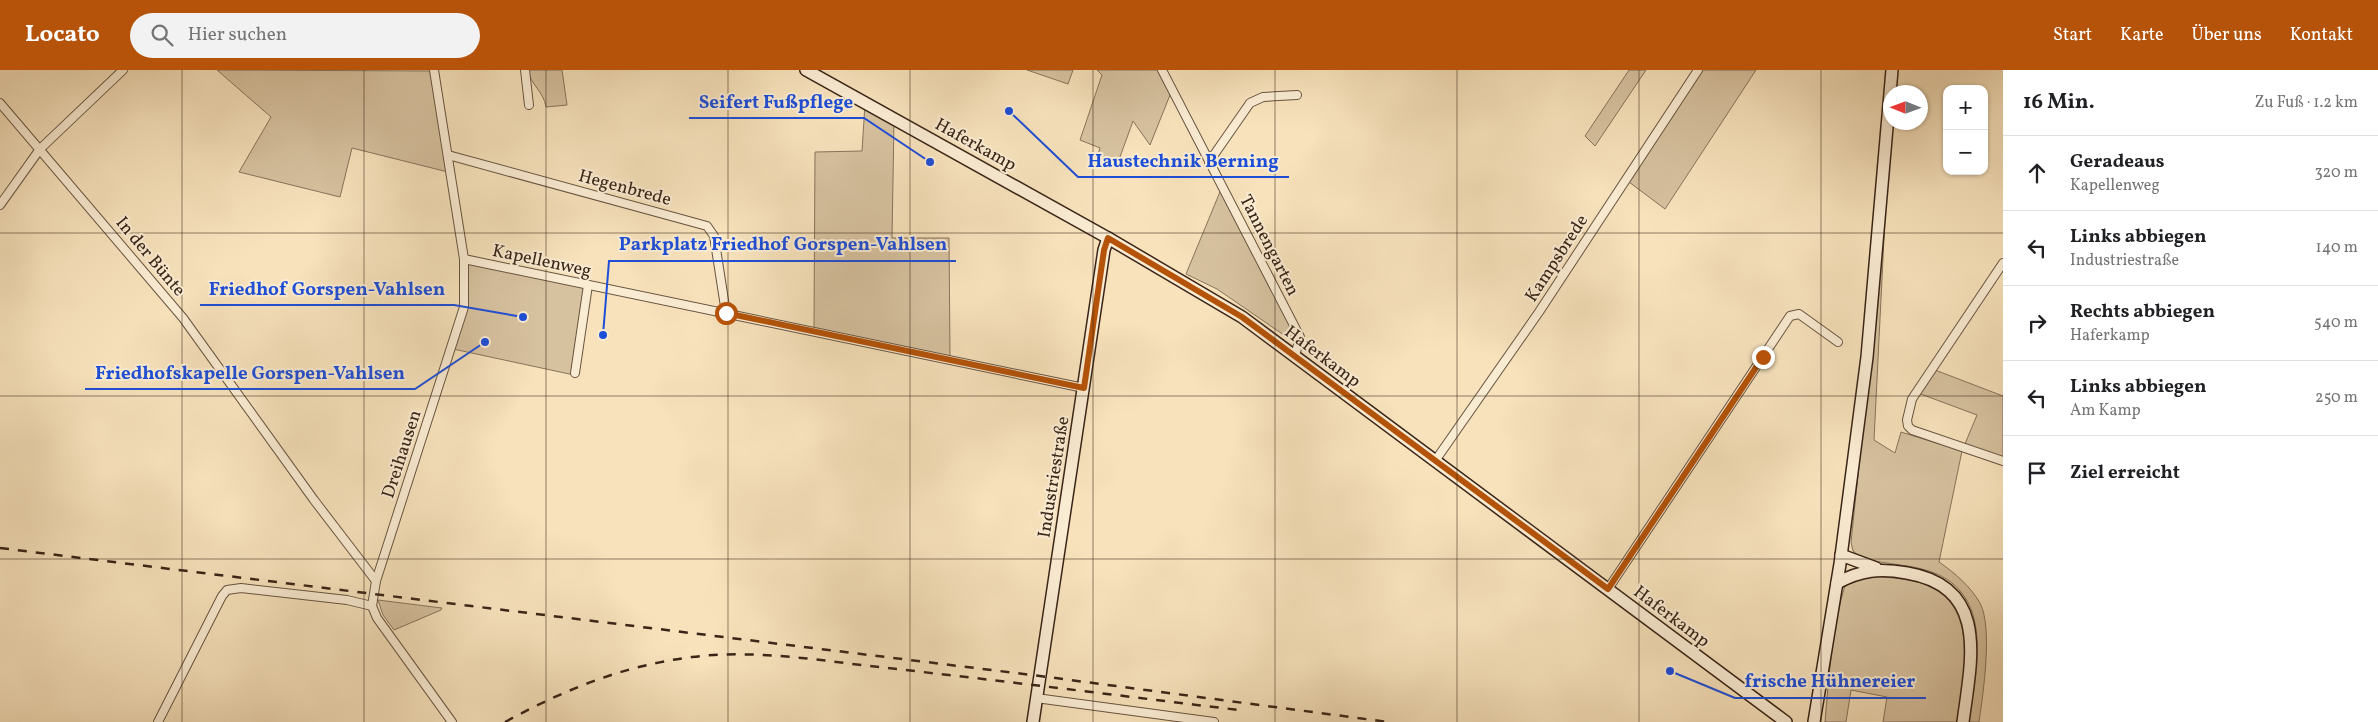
<!DOCTYPE html>
<html lang="de">
<head>
<meta charset="utf-8">
<style>
  :root { --surface:#fff; --page:#f2f2f2; --text:#202124; --muted:#757577; --line:#e0e0e0; --accent:#b45309 }
  body { margin:0; font-family:Vollkorn,serif; background:var(--page); color:var(--text) }
  .controls { position:absolute; right:15px; top:15px; display:grid; overflow:hidden; border-radius:10px; box-shadow:0 1px 4px #0004 }
  .controls button { width:45px; height:45px; display:grid; place-items:center; padding:0; border:0; border-bottom:1px solid var(--line); background:var(--surface); color:var(--text); font:25px sans-serif }
  .compass { position:absolute; left:1883px; top:15px; width:45px; height:45px; border-radius:50%; background:var(--surface); box-shadow:0 1px 4px #0004; rotate:271deg }
  .stop { position:absolute; width:15px; height:15px; margin:-11px; border:4px solid #b45309; border-radius:50%; background:#fff }
  .stop.end { background:#b45309; border-color:#fff; box-shadow:0 1px 5px #0008 }
  .list { margin:0; padding:0; list-style:none }
  h2 { display:flex; justify-content:space-between; align-items:center; height:65px; margin:0; padding:0 20px; font-size:21px }
  h2 small { font-size:16px; font-weight:400; color:var(--muted) }
  .list li { display:grid; grid-template-columns:32px 1fr auto; gap:15px; align-items:center; box-sizing:border-box; height:75px; padding:0 20px; border-top:1px solid var(--line) }
  .list b { display:block; font-size:19px; white-space:nowrap }
  .list p { margin:0; font-size:16px; white-space:nowrap; color:var(--muted) }
  .list em { font-size:16px; font-style:normal; color:var(--muted) }
  .icon { flex:none; width:28px; height:28px; fill:none; stroke:currentColor; stroke-width:2; stroke-linecap:round; stroke-linejoin:round }
  .map { position:relative; flex:none; width:2003px; height:652px; overflow:hidden }
  header { display:flex; align-items:center; gap:30px; box-sizing:border-box; height:70px; padding:0 25px; background:var(--accent); color:#fff }
  header strong { font-size:24px }
  nav { display:flex; gap:28px; margin-inline-start:auto; font-size:18px }
  .search { width:350px; height:45px; background:var(--page); display:flex; align-items:center; gap:12px; box-sizing:border-box; padding:0 18px; border-radius:28px; color:var(--muted); font-size:19px }
  main { display:flex }
  aside { flex:1; background:var(--surface) }
  .map>svg:first-child { display:block }
  .green { fill:#d7c2a0; stroke:#88735c }
  .lines { fill:none; stroke-linecap:round; stroke-linejoin:round }
  .street-casing { stroke:#685440; stroke-width:10 }
  .secondary-casing { stroke:#392417; stroke-width:14 }
  .street { stroke:#faecd3; stroke-width:8 }
  .secondary { stroke:#faecd3; stroke-width:11 }
  .rail { stroke:#392417; stroke-width:2.5; stroke-dasharray:9 9; stroke-linecap:butt }
  .route { stroke:#b45309; stroke-width:6 }
  .grid { fill:none; stroke:#392417; stroke-width:1; stroke-opacity:0.55 }
  .labels { text-anchor:middle; stroke-width:4; stroke-linejoin:round; paint-order:stroke }
  .street-label { font-size:18px; fill:#392417; stroke:#faecd3 }
  .leader { fill:none; stroke:#1d4ed8; stroke-width:2 }
  .callout-dot { fill:#1d4ed8; stroke:#faecd3; stroke-width:2 }
  .callout-label { font-size:19px; text-anchor:middle; font-weight:bold; fill:#1d4ed8; stroke:#faecd3; stroke-width:4; stroke-linejoin:round; paint-order:stroke }
</style>
</head>
<body>
<header>
<strong>Locato</strong>
<div class="search"><svg class="icon" aria-label="search" viewBox="0 0 24 24"><circle cx="10" cy="10" r="6"/><path d="M15 15l6 6"/></svg>Hier suchen</div>
<nav><a>Start</a><a>Karte</a><a>Über uns</a><a>Kontakt</a></nav>
</header>
<main>
<div class="map">
<svg width="2003" height="652" viewBox="0 0 2003 652">
  <rect width="100%" height="100%" fill="#f7e2bc"/>
  <filter id="stains"><feTurbulence type="fractalNoise" baseFrequency=".004" numOctaves="4"/><feColorMatrix values="0 0 0 0 .2 0 0 0 0 .09 0 0 0 0 .02 0 0 0 .5 -.17"/></filter>
  <radialGradient id="worn" r=".72"><stop offset=".6" stop-color="#630" stop-opacity="0"/><stop offset="1" stop-color="#630" stop-opacity=".3"/></radialGradient>
  <!-- green -->
  <g class="green">
    <path d="M217,0L432,1L448,102L352,78L340,127L239,102L271,47Z"/>
    <path d="M528,0H562L567,35L546,37C544,22 530,14 528,0Z"/>
    <path d="M1027,0H1073L1068,14Z"/>
    <path d="M1097,0H1161L1172,20L1150,75L1133,51L1116,98L1096,91L1100,78L1080,70L1102,5Z"/>
    <path d="M1629,0H1646L1595,76L1585,66Z"/>
    <path d="M1700,0H1756L1665,139L1625,109Z"/>
    <path d="M865,34L894,50L892,168H949L950,288L814,260L815,82L862,81Z"/>
    <path d="M1222,117L1296,264L1294,272L1217,219L1186,204Z"/>
    <path d="M1885,148L1874,370L1895,383L1901,362L1962,381L1977,345L1918,323L1935,300L2003,326V395L1962,381L1939,492C1955,503 1970,516 1980,533C1993,558 1983,624 1979,652H1969C1975,603 1995,530 1937,504C1914,494 1886,495 1862,488L1853,481L1851,472Z"/>
    <path d="M466,192L587,217L574,305L453,279L466,239L468,225Z"/>
    <path d="M1875,506C1888,508 1901,508 1914,511C1983,528 1963,600 1958,652H1883L1887,627L1851,620L1846,652H1825C1829,606 1832,556 1846,512L1854,508Z"/>
    <path d="M378,530L442,538L441,540L394,560L383,545Z"/>
  </g>
  <g class="lines">
    <defs>
      <g id="street">
        <path d="M434,0L464,189V237L376,511L372,536L377,548L452,652"/>
        <path d="M525,0L529,35"/>
        <path d="M1162,0L1300,267L1295,286"/>
        <path d="M0,33L183,248L314,430L376,511"/>
        <path d="M448,85L707,156L714,166L726,243"/>
        <path d="M1209,92L1250,33L1263,27L1297,25"/>
        <path d="M0,135L40,79L123,0"/>
        <path d="M464,189L1084,318"/>
        <path d="M2003,193L1912,329L1907,350L1908,356L1912,360L2003,391"/>
        <path d="M575,303L588,215"/>
        <path d="M1435,391L1539,242L1698,0"/>
        <path d="M1608,519L1790,246L1799,244L1838,272"/>
        <path d="M1036,628L1214,652"/>
        <path d="M158,652L222,526L227,520L241,518L347,530L372,536"/>
      </g>
      <g id="secondary">
        <path d="M806,0L1108,168L1242,247L1786,652"/>
        <path d="M1841,485L1876,498"/>
        <path d="M1837,513C1861,500 1880,498 1907,503C1990,517 1971,591 1963,652"/>
        <path d="M1033,652L1104,180L1108,168"/>
        <path d="M1814,652L1840,494L1867,287L1892,0"/>
      </g>
    </defs>
    <!-- street casing -->
    <use href="#street" class="street-casing"/>
    <!-- secondary casing -->
    <use href="#secondary" class="secondary-casing"/>
    <!-- street -->
    <use href="#street" class="street"/>
    <!-- secondary -->
    <use href="#secondary" class="secondary"/>
    <!-- rail -->
    <g class="rail">
      <path d="M0,478L1040,606L1388,652"/>
      <path d="M505,652C566,619 622,596 692,587C757,579 823,591 887,598C1005,611 1122,626 1239,640"/>
    </g>
  </g>
  <g class="lines">
    <!-- route -->
    <path class="route" d="M726,243L1084,318L1104,180L1108,168L1242,247L1608,519L1763,287"/>
  </g>
  <!-- grid -->
  <path class="grid" d="M182,0V652M364,0V652M546,0V652M728,0V652M910,0V652M1093,0V652M1275,0V652M1457,0V652M1639,0V652M1821,0V652M0,163H2003M0,326H2003M0,489H2003"/>
  <g class="labels">
    <!-- street labels -->
    <g class="street-label">
      <text transform="translate(976 74) rotate(29)" y="6">Haferkamp</text>
      <text transform="translate(625 117) rotate(15)" y="6">Hegenbrede</text>
      <text transform="translate(1270 175) rotate(63)" y="6">Tannengarten</text>
      <text transform="translate(151 186) rotate(50)" y="6">In der Bünte</text>
      <text transform="translate(1556 188) rotate(-57)" y="6">Kampsbrede</text>
      <text transform="translate(542 190) rotate(12)" y="6">Kapellenweg</text>
      <text transform="translate(1323 286) rotate(37)" y="6">Haferkamp</text>
      <text transform="translate(401 384) rotate(-72)" y="6">Dreihausen</text>
      <text transform="translate(1053 407) rotate(-81)" y="6">Industriestraße</text>
      <text transform="translate(1672 546) rotate(37)" y="6">Haferkamp</text>
    </g>
  </g>
  <!-- callouts -->
  <path class="leader" d="M930 92L864 48H689M1009 41L1078 107H1289M603 265L609 191H956M523 247L454 235H200M485 272L415 319H85M1670 601L1735 628H1926"/>
  <g class="callout-dot">
    <circle cx="930" cy="92" r="5"/>
    <circle cx="1009" cy="41" r="5"/>
    <circle cx="603" cy="265" r="5"/>
    <circle cx="523" cy="247" r="5"/>
    <circle cx="485" cy="272" r="5"/>
    <circle cx="1670" cy="601" r="5"/>
  </g>
  <g class="callout-label">
    <text x="776" y="38">Seifert Fußpflege</text>
    <text x="1183" y="97">Haustechnik Berning</text>
    <text x="783" y="180">Parkplatz Friedhof Gorspen-Vahlsen</text>
    <text x="327" y="225">Friedhof Gorspen-Vahlsen</text>
    <text x="250" y="309">Friedhofskapelle Gorspen-Vahlsen</text>
    <text x="1830" y="617">frische Hühnereier</text>
  </g>
  <rect width="100%" height="100%" filter="url(#stains)"/>
  <rect width="100%" height="100%" fill="url(#worn)"/>
</svg>
<div class="controls">
<button>+</button>
<button>−</button>
</div>
<svg class="compass" viewBox="-18 -18 36 36"><path d="M0-13l5 13h-10z" fill="#e53935"/><path d="M0 13l5-13h-10z" fill="#757577"/></svg>
<div class="stop" style="left:726px;top:243px"></div>
<div class="stop end" style="left:1763px;top:287px"></div>
</div>
<aside>
<h2>16 Min.<small>Zu Fuß · 1.2 km</small></h2>
<ul class="list">
<li><svg class="icon" aria-label="ahead" viewBox="0 0 24 24"><path d="M12 20V5M6 11l6-6 6 6"/></svg><div><b>Geradeaus</b><p>Kapellenweg</p></div><em>320 m</em></li>
<li><svg class="icon" aria-label="left" viewBox="0 0 24 24"><path d="M17 20v-9H6M10 6l-5 5 5 5"/></svg><div><b>Links abbiegen</b><p>Industriestraße</p></div><em>140 m</em></li>
<li><svg class="icon" aria-label="right" viewBox="0 0 24 24"><path d="M7 20v-9h11M14 6l5 5-5 5"/></svg><div><b>Rechts abbiegen</b><p>Haferkamp</p></div><em>540 m</em></li>
<li><svg class="icon" aria-label="left" viewBox="0 0 24 24"><path d="M17 20v-9H6M10 6l-5 5 5 5"/></svg><div><b>Links abbiegen</b><p>Am Kamp</p></div><em>250 m</em></li>
<li><svg class="icon" aria-label="arrive" viewBox="0 0 24 24"><path d="M6 21V4h12l-3 4 3 4H6"/></svg><div><b>Ziel erreicht</b></div></li>
</ul>
</aside>
</main>
</body>
</html>
